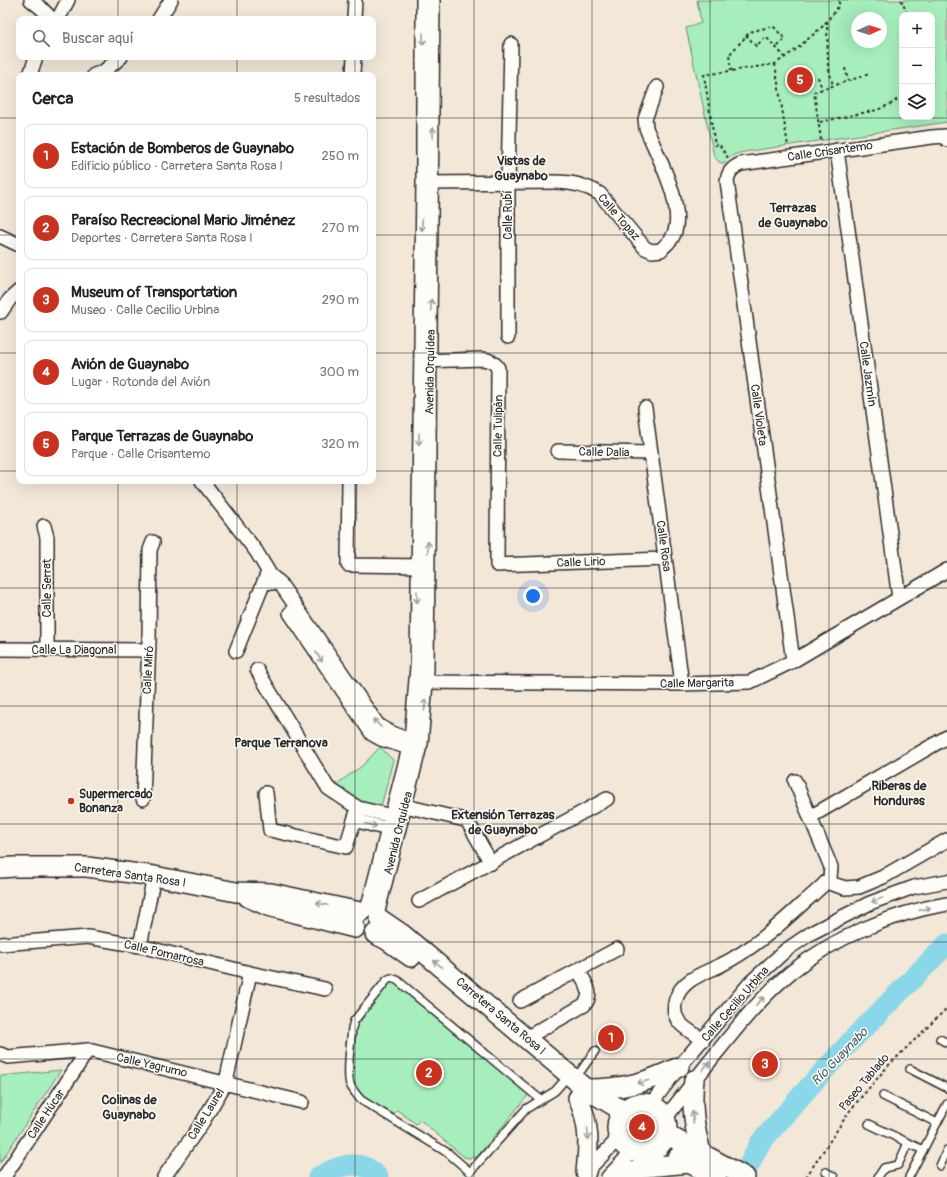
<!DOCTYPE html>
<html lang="es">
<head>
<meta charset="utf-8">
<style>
  :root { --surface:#fff; --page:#f6f6f6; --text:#222; --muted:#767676; --line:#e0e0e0; --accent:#c8321e }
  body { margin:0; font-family:Pangolin,sans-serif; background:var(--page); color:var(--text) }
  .controls { position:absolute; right:12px; top:12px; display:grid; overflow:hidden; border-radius:8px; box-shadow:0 4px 16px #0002 }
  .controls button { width:36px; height:36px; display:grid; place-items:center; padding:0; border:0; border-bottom:1px solid var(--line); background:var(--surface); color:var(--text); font:20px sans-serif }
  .compass { position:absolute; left:851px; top:12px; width:36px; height:36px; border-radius:50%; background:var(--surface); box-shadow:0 4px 16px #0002; rotate:87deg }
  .you { position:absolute; left:533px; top:596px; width:14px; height:14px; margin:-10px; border:3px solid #fff; border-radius:50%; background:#1a73e8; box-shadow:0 0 0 6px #1a73e833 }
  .badge { display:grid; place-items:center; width:26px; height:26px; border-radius:50%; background:var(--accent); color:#fff; font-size:13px; font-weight:700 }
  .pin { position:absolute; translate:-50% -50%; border:2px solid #fff; box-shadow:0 1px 4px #0006 }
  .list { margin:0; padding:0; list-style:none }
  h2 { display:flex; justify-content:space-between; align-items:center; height:52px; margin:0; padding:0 16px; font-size:17px }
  h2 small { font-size:13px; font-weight:400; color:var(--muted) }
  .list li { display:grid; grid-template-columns:26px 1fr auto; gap:12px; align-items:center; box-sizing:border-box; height:64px; margin:0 8px 8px; padding:0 8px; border:1px solid var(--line); border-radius:8px }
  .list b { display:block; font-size:15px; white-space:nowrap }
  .list p { margin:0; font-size:13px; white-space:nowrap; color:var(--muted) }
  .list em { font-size:13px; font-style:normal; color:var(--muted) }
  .icon { flex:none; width:22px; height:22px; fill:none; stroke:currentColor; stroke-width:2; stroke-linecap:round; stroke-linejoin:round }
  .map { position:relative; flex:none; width:947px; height:1177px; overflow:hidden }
  .search { position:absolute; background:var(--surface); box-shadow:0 4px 16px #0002; left:16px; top:16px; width:360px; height:44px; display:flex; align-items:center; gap:10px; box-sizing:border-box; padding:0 14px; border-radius:8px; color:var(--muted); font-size:15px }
  .panel { position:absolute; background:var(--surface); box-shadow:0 4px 16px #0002; left:16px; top:72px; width:360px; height:412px; border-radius:8px }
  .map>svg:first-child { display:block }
  .green { fill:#a6eebc; stroke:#688c74; fill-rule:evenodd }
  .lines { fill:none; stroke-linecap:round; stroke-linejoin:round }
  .river { stroke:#89d7e8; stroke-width:21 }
  .lane-casing { stroke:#2b2b2b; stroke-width:10 }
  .street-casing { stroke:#2b2b2b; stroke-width:16 }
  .secondary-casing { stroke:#2b2b2b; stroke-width:22 }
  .path { stroke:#2b2b2b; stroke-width:2; stroke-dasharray:3 3; stroke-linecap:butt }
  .lane { stroke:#fdfcf7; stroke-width:7 }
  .street { stroke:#fdfcf7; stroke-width:13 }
  .secondary { stroke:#fdfcf7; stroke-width:19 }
  .oneway { stroke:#9e9e9b }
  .grid { fill:none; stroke:#2b2b2b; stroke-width:1; stroke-opacity:0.55 }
  .poi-dot { fill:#c8321e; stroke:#fdfcf7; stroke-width:1.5 }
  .labels { text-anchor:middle; stroke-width:3; stroke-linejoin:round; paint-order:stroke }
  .street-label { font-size:12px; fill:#2b2b2b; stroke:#fdfcf7 }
  .poi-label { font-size:12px; font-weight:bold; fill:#2b2b2b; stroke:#fdfcf7; text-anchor:start }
  .neighbourhood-label { font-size:13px; font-weight:bold; fill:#2b2b2b; stroke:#fdfcf7 }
  .water-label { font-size:13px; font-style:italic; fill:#475f64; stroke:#fdfcf7 }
</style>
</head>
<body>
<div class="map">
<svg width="947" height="1177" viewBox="0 0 947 1177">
  <rect width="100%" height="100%" fill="#f3e7d8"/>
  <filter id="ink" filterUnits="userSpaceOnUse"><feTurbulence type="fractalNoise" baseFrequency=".025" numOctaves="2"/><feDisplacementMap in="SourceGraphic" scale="8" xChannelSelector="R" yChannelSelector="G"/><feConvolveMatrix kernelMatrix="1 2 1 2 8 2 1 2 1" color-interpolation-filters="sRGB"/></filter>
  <g filter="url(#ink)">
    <!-- green -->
    <g class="green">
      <path d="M697,0H947V122L750,151C739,153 730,154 724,164L719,162L714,156L686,28L701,23ZM902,15H932V117H902ZM857,18H881V42H857Z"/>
      <path d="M380,747L393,760L381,807L366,804L334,786L362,766Z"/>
      <path d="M393,982H395L529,1094L477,1157L469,1158L464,1157L420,1120L416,1124L397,1110L394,1114L371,1102L363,1096L355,1089L351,1077L355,1028L389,983Z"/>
      <path d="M61,1070L0,1163V1076Z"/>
      <circle cx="642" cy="1128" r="22"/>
    </g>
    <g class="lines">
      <!-- river -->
      <g class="river">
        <path d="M318,1177C333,1169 349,1161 365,1167C370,1169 374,1174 378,1177"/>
        <path d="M743,1177L760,1143L809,1087L854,1038L947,944"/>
      </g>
      <defs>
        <g id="lane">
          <path d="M940,1039L947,1043"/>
          <path d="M910,1069L947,1088"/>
          <path d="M575,1079L595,1051"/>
          <path d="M883,1096L937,1123"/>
          <path d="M541,1100L397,980L391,978L387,980L354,1021L352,1028C351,1041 346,1073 350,1084C352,1090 357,1095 361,1100L448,1153L470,1172L526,1109L555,1091L569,1075"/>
          <path d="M869,1124L923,1150"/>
          <path d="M940,1166L947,1150"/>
          <path d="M826,1172L834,1177"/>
          <path d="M878,1177L884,1168L898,1165L908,1143"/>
          <path d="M909,1177L947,1104"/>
        </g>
        <g id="street">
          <path d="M31,0L41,8L52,19"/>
          <path d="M58,19L68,0"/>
          <path d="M159,19L171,0"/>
          <path d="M354,19L355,0"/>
          <path d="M30,75L36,57"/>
          <path d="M94,75L103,72L121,57"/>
          <path d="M353,75L354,57"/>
          <path d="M837,150L899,598"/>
          <path d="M425,183L555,182C572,182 586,185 600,194L645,248L652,251L661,250C664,246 671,241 673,236C687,208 657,155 646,128L645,119L657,87"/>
          <path d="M0,236L19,245"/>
          <path d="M1,312L10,299L19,291"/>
          <path d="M508,337V183L511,44"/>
          <path d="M423,361L483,359C490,360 494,362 498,368L497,565L665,559"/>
          <path d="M645,408L682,684"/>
          <path d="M558,451L651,453"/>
          <path d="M202,481L256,551L271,576L272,583"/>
          <path d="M349,481L348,565L426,566"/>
          <path d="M44,526L47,537V650"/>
          <path d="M271,576L279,582L378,725L390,732L411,741L417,667L423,183V0"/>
          <path d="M290,613L372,734L381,739L409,748L367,910"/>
          <path d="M0,649L148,650"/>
          <path d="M236,651L268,572"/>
          <path d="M793,661L727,181C728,172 733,167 741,164L932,137L945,136L947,140"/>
          <path d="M257,670L328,788L358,808L392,816"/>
          <path d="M419,682L682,684L750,682L793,661L947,570"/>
          <path d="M421,744L427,670L433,0"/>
          <path d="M266,793L270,830L346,847L358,808"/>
          <path d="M143,799L149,641L150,550L153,542"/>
          <path d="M405,806L465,820L468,822L491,863"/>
          <path d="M810,817L947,737"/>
          <path d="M354,820L388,829"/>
          <path d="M826,882L845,888L859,887L883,877L947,840"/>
          <path d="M419,901L607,799"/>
          <path d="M377,915L419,750"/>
          <path d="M1,944L88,937L140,946L250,973L325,989"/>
          <path d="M140,946L154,876"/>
          <path d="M520,1001L617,949"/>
          <path d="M526,1038L584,1005C595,993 584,981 578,970"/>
          <path d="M703,1040C687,1029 669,1022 676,999C682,979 705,973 721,965C751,950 776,928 801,905C811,896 821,888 830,878L831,867L795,781"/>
          <path d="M0,1054L8,1057L88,1050L302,1102"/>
          <path d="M651,1104L679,1067L751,982L786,950L811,933L870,903L914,887L947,881"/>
          <path d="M665,1119C680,1099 695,1080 710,1061C735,1030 759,999 790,973C833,938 892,913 947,904"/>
          <path d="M584,1174L619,1138"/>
          <path d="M4,1177L88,1050"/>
          <path d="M164,1177L202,1123L226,1082L250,973"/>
          <path d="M608,1177L633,1151"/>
        </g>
        <g id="secondary">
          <path d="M0,868L14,867H87L154,876L236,892L271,893L360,912"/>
          <path d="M248,897L268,906L355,928"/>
          <path d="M380,919L402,934L586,1089L623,1111"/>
          <path d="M375,934L387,940L411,957"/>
          <path d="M694,1080C691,1105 694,1128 701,1152"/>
          <path d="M586,1089C624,1089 645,1083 679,1067"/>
          <path d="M578,1098C590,1124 589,1145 586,1172"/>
          <circle cx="642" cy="1128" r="25"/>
          <path d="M666,1134L745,1177"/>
          <path d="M678,1157L716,1177"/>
          <path d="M618,1177L647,1167L689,1163"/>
        </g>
      </defs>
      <!-- lane casing -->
      <use href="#lane" class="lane-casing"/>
      <!-- street casing -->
      <use href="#street" class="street-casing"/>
      <!-- secondary casing -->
      <use href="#secondary" class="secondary-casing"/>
      <!-- path -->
      <g class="path">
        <path d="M901,0L908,15"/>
        <path d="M827,21L828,65L833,86"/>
        <path d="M746,35L756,46L766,37L785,57"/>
        <path d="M775,64L788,146"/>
        <path d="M845,68L848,81"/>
        <path d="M731,71L729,55L750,32L773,26L785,39L776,48"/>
        <path d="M818,77L822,89"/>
        <path d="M820,122L877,110L891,104L902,96"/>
        <path d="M821,140L814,92L869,74"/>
        <path d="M728,158L719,144L715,145L704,75L775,64L794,51L822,27L836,10L839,5V0"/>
        <path d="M806,1177L851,1109L888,1066L947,1008"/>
      </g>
      <!-- lane -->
      <use href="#lane" class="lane"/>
      <!-- street -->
      <use href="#street" class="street"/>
      <!-- secondary -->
      <use href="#secondary" class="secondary"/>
    </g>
    <!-- one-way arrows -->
    <defs><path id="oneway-shaft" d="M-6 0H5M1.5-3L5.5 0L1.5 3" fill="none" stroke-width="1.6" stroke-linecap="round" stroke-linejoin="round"/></defs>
    <g class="oneway">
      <use href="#oneway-shaft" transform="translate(423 39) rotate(90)"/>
      <use href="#oneway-shaft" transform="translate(433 133) rotate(-90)"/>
      <use href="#oneway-shaft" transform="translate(422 225) rotate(91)"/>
      <use href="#oneway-shaft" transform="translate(431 305) rotate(-89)"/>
      <use href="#oneway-shaft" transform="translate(419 439) rotate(91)"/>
      <use href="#oneway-shaft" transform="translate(428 547) rotate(-89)"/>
      <use href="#oneway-shaft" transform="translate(417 597) rotate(90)"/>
      <use href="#oneway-shaft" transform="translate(319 657) rotate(57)"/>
      <use href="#oneway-shaft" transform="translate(425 705) rotate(-85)"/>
      <use href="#oneway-shaft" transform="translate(377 723) rotate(-134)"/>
      <use href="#oneway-shaft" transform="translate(371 825) rotate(15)"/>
      <use href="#oneway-shaft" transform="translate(877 900) rotate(158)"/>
      <use href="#oneway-shaft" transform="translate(322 904) rotate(-168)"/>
      <use href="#oneway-shaft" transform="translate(925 909) rotate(-13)"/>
      <use href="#oneway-shaft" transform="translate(438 964) rotate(-141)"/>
      <use href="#oneway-shaft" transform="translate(760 1001) rotate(-46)"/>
      <use href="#oneway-shaft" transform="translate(706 1066) rotate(-51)"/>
      <use href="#oneway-shaft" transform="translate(643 1082) rotate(163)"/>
      <use href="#oneway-shaft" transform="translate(693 1117) rotate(-94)"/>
      <use href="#oneway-shaft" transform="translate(588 1134) rotate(85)"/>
    </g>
  </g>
  <!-- grid -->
  <path class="grid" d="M118,0V19M237,0V19M355,0V19M474,0V1177M592,0V1177M710,0V1177M829,0V1177M118,57V75M237,57V75M355,57V75M0,118H19M373,118H947M0,235H19M373,235H947M0,353H19M373,353H947M0,471H19M373,471H947M118,481V1177M237,481V1177M355,481V1177M0,588H947M0,706H947M0,824H947M0,942H947M0,1059H947"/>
  <!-- markers -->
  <circle class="poi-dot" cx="71" cy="801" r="4"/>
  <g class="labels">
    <!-- street labels -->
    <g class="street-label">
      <text transform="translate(830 151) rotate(-8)" y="4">Calle Crisantemo</text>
      <text transform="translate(508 215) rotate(-90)" y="4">Calle Rubí</text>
      <text transform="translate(619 217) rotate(49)" y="4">Calle Topaz</text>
      <text transform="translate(430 372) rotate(-89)" y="4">Avenida Orquídea</text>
      <text transform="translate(868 374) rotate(82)" y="4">Calle Jazmín</text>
      <text transform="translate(759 415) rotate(82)" y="4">Calle Violeta</text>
      <text transform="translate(498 426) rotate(-89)" y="4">Calle Tulipán</text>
      <text transform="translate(604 452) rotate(1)" y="4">Calle Dalia</text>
      <text transform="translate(664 546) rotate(82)" y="4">Calle Rosa</text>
      <text transform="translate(581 562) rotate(-2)" y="4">Calle Lirio</text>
      <text transform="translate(47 588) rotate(-90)" y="4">Calle Serrat</text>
      <text x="74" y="654">Calle La Diagonal</text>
      <text transform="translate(148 670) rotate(-87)" y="4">Calle Miró</text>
      <text transform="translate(697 683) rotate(-1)" y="4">Calle Margarita</text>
      <text transform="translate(398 833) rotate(-76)" y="4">Avenida Orquídea</text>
      <text transform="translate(130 875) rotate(8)" y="4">Carretera Santa Rosa I</text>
      <text transform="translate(164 953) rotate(13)" y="4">Calle Pomarrosa</text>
      <text transform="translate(735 1004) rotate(-49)" y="4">Calle Cecilio Urbina</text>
      <text transform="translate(501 1016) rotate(40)" y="4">Carretera Santa Rosa I</text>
      <text transform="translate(152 1065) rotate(13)" y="4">Calle Yagrumo</text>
      <text transform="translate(864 1082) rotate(-50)" y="4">Paseo Tablado</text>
      <text transform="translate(46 1114) rotate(-56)" y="4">Calle Húcar</text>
      <text transform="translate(206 1114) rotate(-58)" y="4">Calle Laurel</text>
    </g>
    <!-- poi labels -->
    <g class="poi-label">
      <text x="79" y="798">Supermercado<tspan x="79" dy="14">Bonanza</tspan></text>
    </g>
    <!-- neighbourhood labels -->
    <g class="neighbourhood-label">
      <text x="521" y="165">Vistas de<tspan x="521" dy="15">Guaynabo</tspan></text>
      <text x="793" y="212">Terrazas<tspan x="793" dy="15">de Guaynabo</tspan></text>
      <text x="281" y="747">Parque Terranova</text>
      <text x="899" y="790">Riberas de<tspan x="899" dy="15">Honduras</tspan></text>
      <text x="503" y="819">Extensión Terrazas<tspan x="503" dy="15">de Guaynabo</tspan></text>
      <text x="129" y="1104">Colinas de<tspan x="129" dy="15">Guaynabo</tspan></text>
    </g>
    <!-- water labels -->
    <g class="water-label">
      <text transform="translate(839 1056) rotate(-46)" y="5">Río Guaynabo</text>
    </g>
  </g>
</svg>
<div class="controls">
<button>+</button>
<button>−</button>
<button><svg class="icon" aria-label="layers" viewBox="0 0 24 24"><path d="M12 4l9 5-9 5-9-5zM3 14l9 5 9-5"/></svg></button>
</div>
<svg class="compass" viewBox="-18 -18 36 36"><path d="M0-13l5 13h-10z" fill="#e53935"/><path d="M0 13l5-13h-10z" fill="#767676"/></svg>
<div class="you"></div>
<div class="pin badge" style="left:611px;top:1038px">1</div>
<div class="pin badge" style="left:429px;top:1073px">2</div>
<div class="pin badge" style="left:765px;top:1064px">3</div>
<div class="pin badge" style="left:642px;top:1127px">4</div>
<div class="pin badge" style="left:800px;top:80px">5</div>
<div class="search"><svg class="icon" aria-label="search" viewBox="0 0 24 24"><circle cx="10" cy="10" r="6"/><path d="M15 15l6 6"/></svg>Buscar aquí</div>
<section class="panel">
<h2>Cerca<small>5 resultados</small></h2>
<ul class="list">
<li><span class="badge">1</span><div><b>Estación de Bomberos de Guaynabo</b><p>Edificio público · Carretera Santa Rosa I</p></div><em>250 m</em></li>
<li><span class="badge">2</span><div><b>Paraíso Recreacional Mario Jiménez</b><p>Deportes · Carretera Santa Rosa I</p></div><em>270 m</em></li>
<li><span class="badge">3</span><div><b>Museum of Transportation</b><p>Museo · Calle Cecilio Urbina</p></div><em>290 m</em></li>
<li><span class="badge">4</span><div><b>Avión de Guaynabo</b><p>Lugar · Rotonda del Avión</p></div><em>300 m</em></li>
<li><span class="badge">5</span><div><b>Parque Terrazas de Guaynabo</b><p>Parque · Calle Crisantemo</p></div><em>320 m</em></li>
</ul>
</section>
</div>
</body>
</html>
